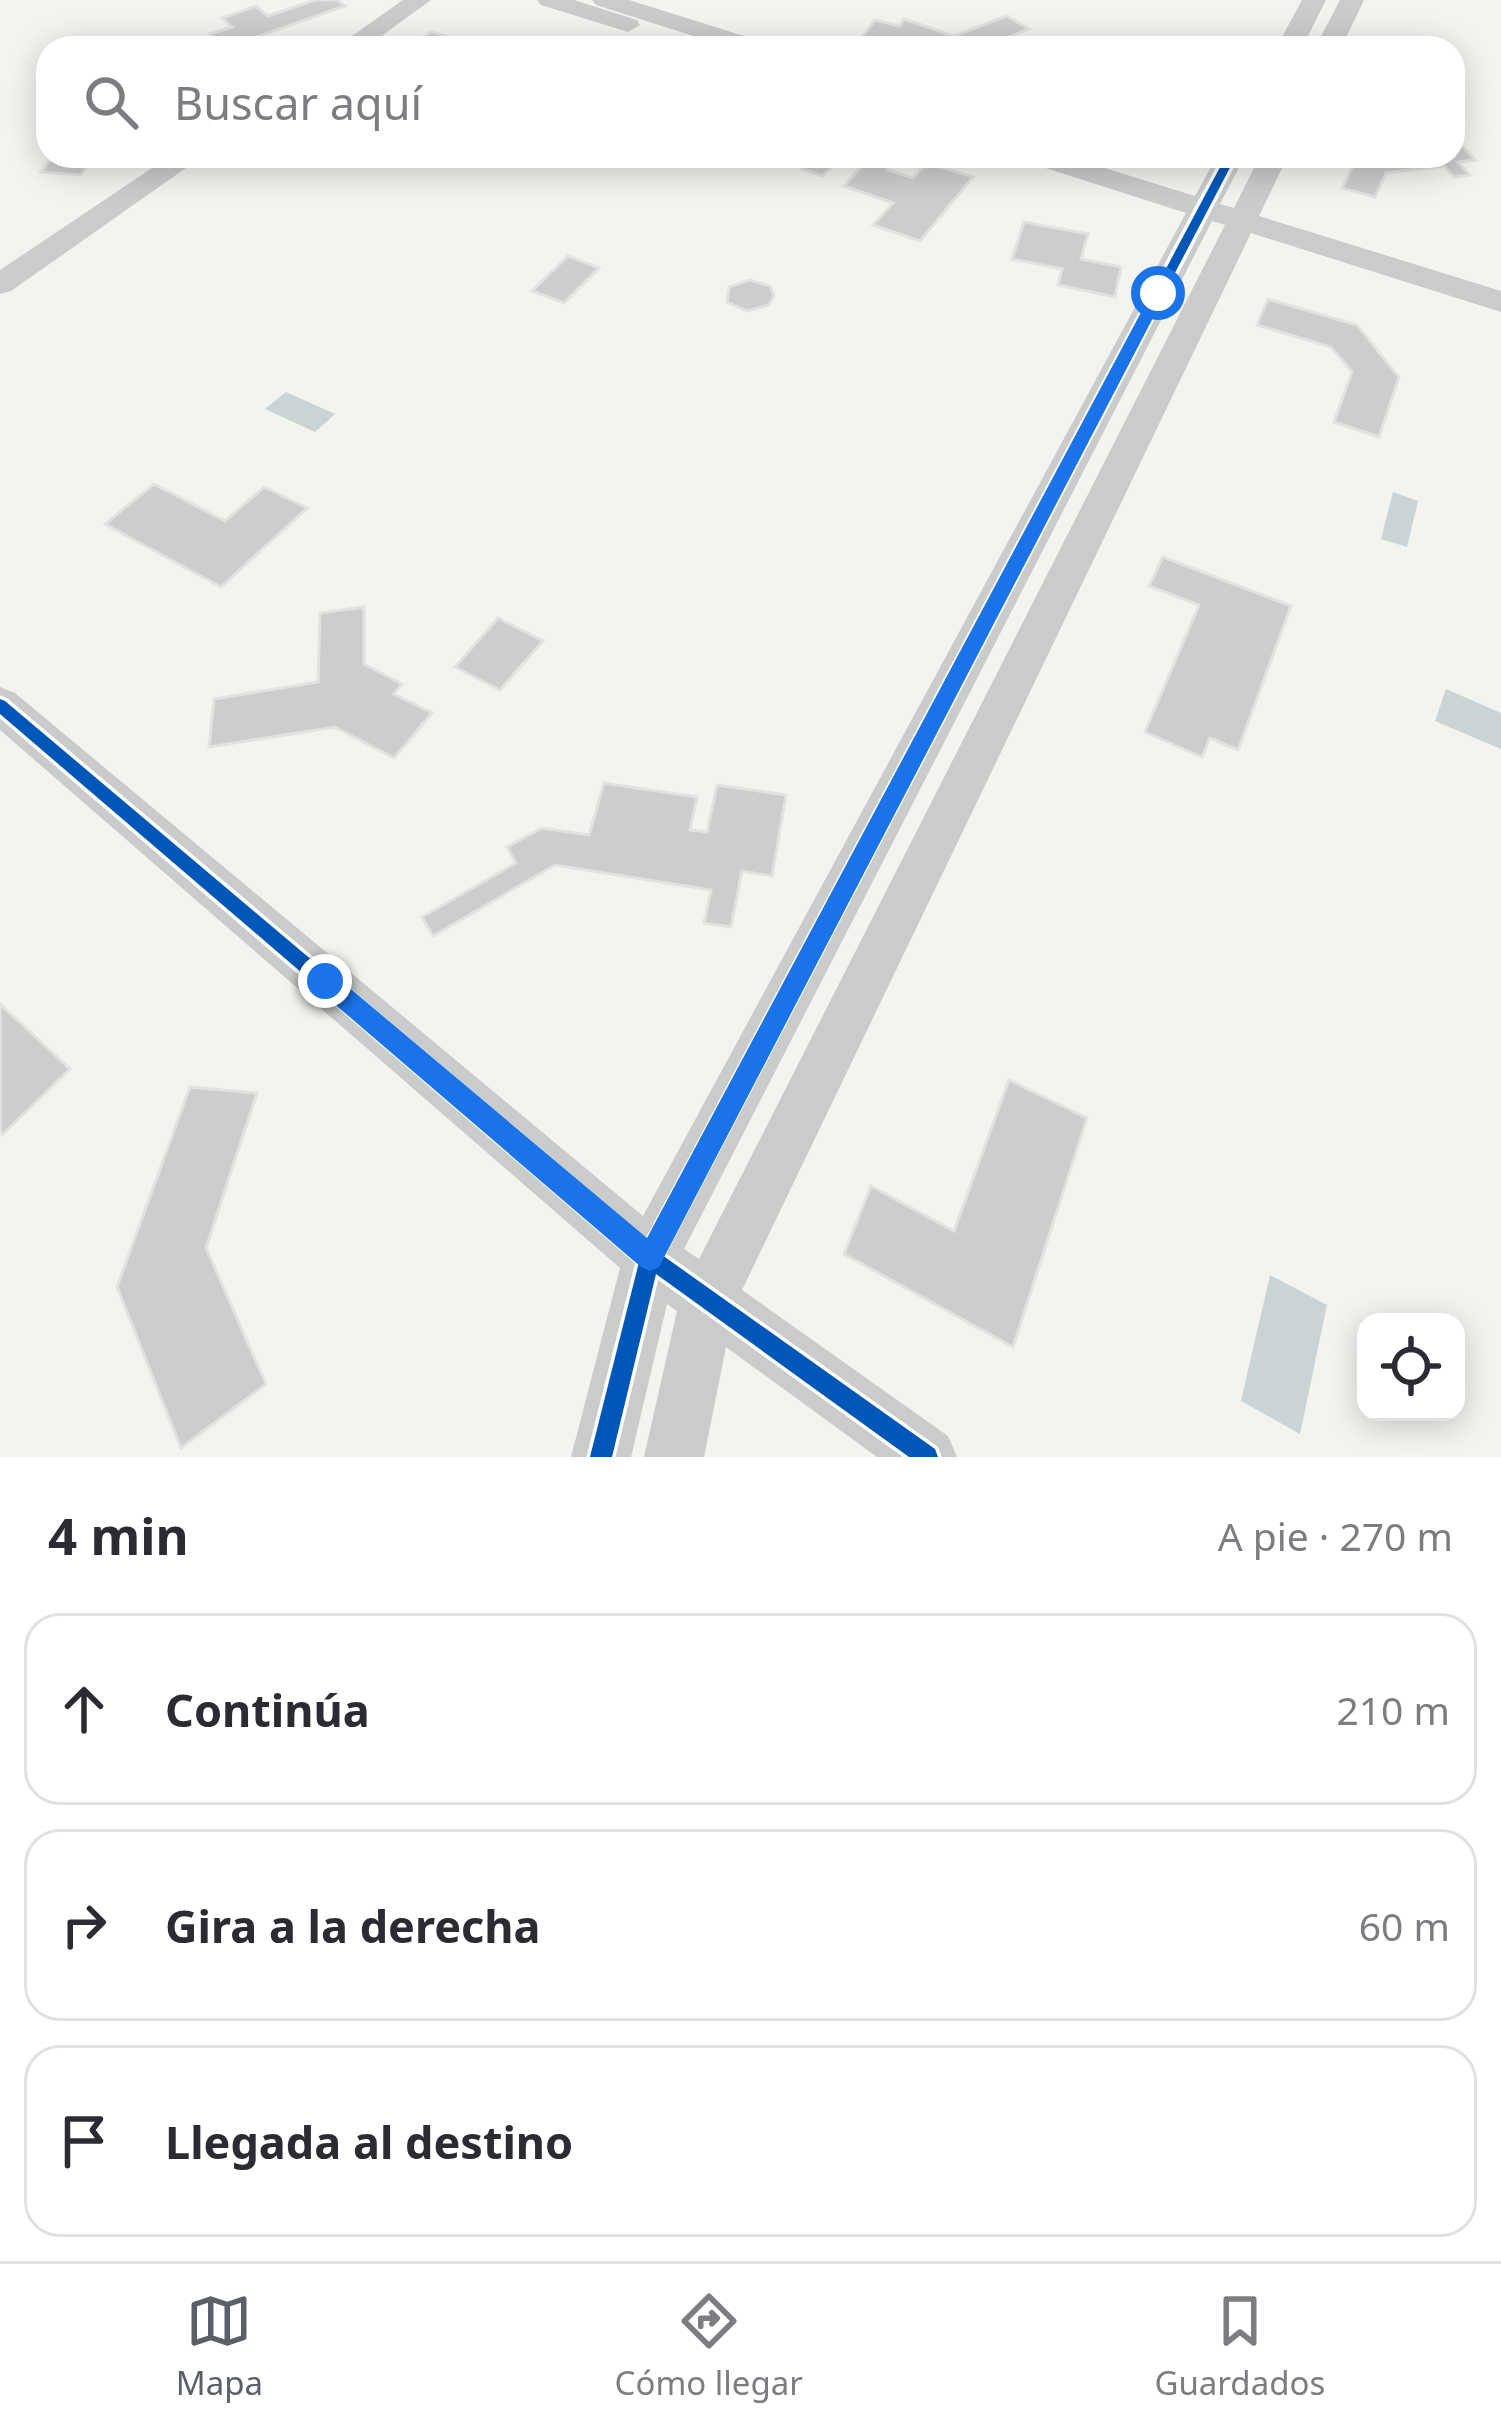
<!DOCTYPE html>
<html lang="es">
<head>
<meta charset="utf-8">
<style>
  :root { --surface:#fff; --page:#f2f2f3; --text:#2b2b33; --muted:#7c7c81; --line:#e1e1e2; --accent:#5b6068 }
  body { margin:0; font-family:"Noto Sans",sans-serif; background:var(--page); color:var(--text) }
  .controls { position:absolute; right:36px; bottom:36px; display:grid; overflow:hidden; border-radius:24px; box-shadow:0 6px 30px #0003 }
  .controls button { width:108px; height:108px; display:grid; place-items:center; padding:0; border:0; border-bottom:3px solid var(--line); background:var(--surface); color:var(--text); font:60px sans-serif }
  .stop { position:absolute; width:36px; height:36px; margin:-27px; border:9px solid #1a73e8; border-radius:50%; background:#fff }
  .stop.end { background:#1a73e8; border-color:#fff; box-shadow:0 3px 12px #0008 }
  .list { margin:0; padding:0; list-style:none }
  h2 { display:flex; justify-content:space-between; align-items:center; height:156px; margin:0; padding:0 48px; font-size:51px }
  h2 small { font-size:39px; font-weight:400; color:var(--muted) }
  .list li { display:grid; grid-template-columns:78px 1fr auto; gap:36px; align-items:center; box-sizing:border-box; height:192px; margin:0 24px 24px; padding:0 24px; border:3px solid var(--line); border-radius:36px }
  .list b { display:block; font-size:45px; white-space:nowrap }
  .list em { font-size:39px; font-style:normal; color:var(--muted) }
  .icon { flex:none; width:66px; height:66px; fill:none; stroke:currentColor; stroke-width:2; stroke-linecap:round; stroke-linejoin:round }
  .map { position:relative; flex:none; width:1501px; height:1457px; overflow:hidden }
  .search { position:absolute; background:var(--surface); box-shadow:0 6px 30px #0003; left:36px; right:36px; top:36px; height:132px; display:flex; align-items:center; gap:30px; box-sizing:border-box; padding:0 42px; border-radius:36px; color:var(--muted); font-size:45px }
  .sheet { height:804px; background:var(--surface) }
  nav { display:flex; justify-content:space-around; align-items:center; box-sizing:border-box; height:168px; border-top:3px solid var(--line); background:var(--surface); font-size:33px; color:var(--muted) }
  nav a { display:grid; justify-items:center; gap:6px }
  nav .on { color:var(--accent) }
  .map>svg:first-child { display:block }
  .water { fill:#cbd4d5 }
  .building { fill:#cccece; stroke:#e2e2e0; stroke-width:3 }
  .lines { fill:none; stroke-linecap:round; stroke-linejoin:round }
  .street { fill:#cacccc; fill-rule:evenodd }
  .cycleway-casing { stroke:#fff; stroke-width:7 }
  .cycleway { fill:#0057b8; fill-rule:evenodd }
  .route { fill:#1a73e8 }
</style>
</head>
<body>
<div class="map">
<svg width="1501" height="1457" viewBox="0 0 1501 1457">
  <rect width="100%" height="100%" fill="#f3f3f0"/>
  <!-- water -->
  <g class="water">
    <path d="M286,392L335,414L315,432L265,409Z"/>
    <path d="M1393,492L1418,501L1407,547L1381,539Z"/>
    <path d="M1446,689L1501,713V749L1435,721Z"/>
    <path d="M1270,1275L1327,1305L1300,1434L1241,1401Z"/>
  </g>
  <!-- building -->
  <g class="building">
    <path d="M315,0H337L345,6L225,48L210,34L232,27L222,18L256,6L268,16Z"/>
    <path d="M1007,16L1029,29L981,48H861L866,42L860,40L875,20L899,26L904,19L954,36Z"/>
    <path d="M431,32L458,40L447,48H408Z"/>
    <path d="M1463,147L1476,160L1458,162L1470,175L1454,177L1444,166L1386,173L1375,197L1342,188L1358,156H1453V148Z"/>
    <path d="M53,156H95L81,175L41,172Z"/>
    <path d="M816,156H844L822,176L802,169Z"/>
    <path d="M859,156H884L888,170L913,178L927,163L973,177L920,241L873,225L893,203L844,186L862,166Z"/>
    <path d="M1024,222L1088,234L1081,259L1121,267L1115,297L1058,285L1062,269L1012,259Z"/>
    <path d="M568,256L599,268L564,303L532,291Z"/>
    <path d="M749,280L770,286L774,296L769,305L747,311L727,302L729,287Z"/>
    <path d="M1268,299L1357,325L1399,377L1379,437L1334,422L1352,372L1331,347L1257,325Z"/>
    <path d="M154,484L225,521L264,487L307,508L221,587L105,524Z"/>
    <path d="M1163,557L1291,606L1238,750L1210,738L1202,757L1145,732L1199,605L1149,586Z"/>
    <path d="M364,607V664L402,684L394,694L432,713L394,758L335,727L209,747L214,699L318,682L320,613Z"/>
    <path d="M498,618L543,641L500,690L455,667Z"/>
    <path d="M604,783L697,797L690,830L707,832L717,785L786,795L772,876L742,871L731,927L704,923L711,890L555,865L433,936L422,917L516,863L507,847L542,828L589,835Z"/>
    <path d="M0,1004L70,1069L3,1134L0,1130Z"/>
    <path d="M1009,1080L1087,1118L1013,1347L844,1254L871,1186L954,1231Z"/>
    <path d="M190,1087L257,1093L206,1248L266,1384L181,1448L117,1287Z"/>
  </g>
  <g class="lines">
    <!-- street -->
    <g class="street">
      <path d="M403,0H431L365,48H335Z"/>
      <path d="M537,0H574L637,20L640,25L628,32L541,5Z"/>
      <path d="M592,0H629L766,43L770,48H731L596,5Z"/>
      <path d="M1302,0H1326L1302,48H1276Z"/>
      <path d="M1340,0H1364L1341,48H1315Z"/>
      <path d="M170,156H203L11,291L0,294V270Z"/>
      <path d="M1023,156H1066L1195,196L1217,156H1245L1220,204L1234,208L1260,156H1288L1259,216L1501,291V312L1251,233L742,1290L948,1436L957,1457H877L726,1347L704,1457H644L677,1311L667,1304L631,1457H571L620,1268L0,730V687L15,693L643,1216L1186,213L1027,162ZM1212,221L1225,225L699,1259L684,1249Z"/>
    </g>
    <defs>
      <path id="cycleway" d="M1226,156H1236L662,1255L935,1449L938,1457H909L656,1274L612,1457H590L639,1262L0,714V699L5,701L647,1243Z"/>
    </defs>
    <!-- cycleway casing -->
    <use href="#cycleway" class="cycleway-casing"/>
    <!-- cycleway -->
    <use href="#cycleway" class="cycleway"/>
  </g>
  <!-- route -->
  <path class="route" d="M1153,290L1166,293L659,1267L650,1271L641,1267L317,989V974H333L647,1238Z"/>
</svg>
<div class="controls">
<button><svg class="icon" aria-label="locate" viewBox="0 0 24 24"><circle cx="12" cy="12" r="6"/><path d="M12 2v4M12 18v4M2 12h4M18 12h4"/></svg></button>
</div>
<div class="stop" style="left:1158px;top:293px"></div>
<div class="stop end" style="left:325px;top:981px"></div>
<div class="search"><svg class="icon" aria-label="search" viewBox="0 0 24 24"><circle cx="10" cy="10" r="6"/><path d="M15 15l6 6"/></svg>Buscar aquí</div>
</div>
<section class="sheet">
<h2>4 min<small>A pie · 270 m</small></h2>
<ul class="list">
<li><svg class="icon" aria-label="ahead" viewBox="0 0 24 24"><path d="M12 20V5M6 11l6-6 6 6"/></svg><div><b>Continúa</b></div><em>210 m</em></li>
<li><svg class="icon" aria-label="right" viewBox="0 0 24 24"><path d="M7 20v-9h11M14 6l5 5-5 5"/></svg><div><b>Gira a la derecha</b></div><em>60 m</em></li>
<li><svg class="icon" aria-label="arrive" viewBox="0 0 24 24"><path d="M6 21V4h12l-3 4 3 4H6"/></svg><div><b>Llegada al destino</b></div></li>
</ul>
</section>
<nav>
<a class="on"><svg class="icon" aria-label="map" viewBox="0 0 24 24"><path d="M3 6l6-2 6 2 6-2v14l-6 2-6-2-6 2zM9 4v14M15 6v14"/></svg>Mapa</a>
<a><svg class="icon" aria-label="directions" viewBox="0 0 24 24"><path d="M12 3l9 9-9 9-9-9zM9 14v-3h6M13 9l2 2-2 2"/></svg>Cómo llegar</a>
<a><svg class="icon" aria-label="saved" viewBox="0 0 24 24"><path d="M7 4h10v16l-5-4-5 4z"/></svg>Guardados</a>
</nav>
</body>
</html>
